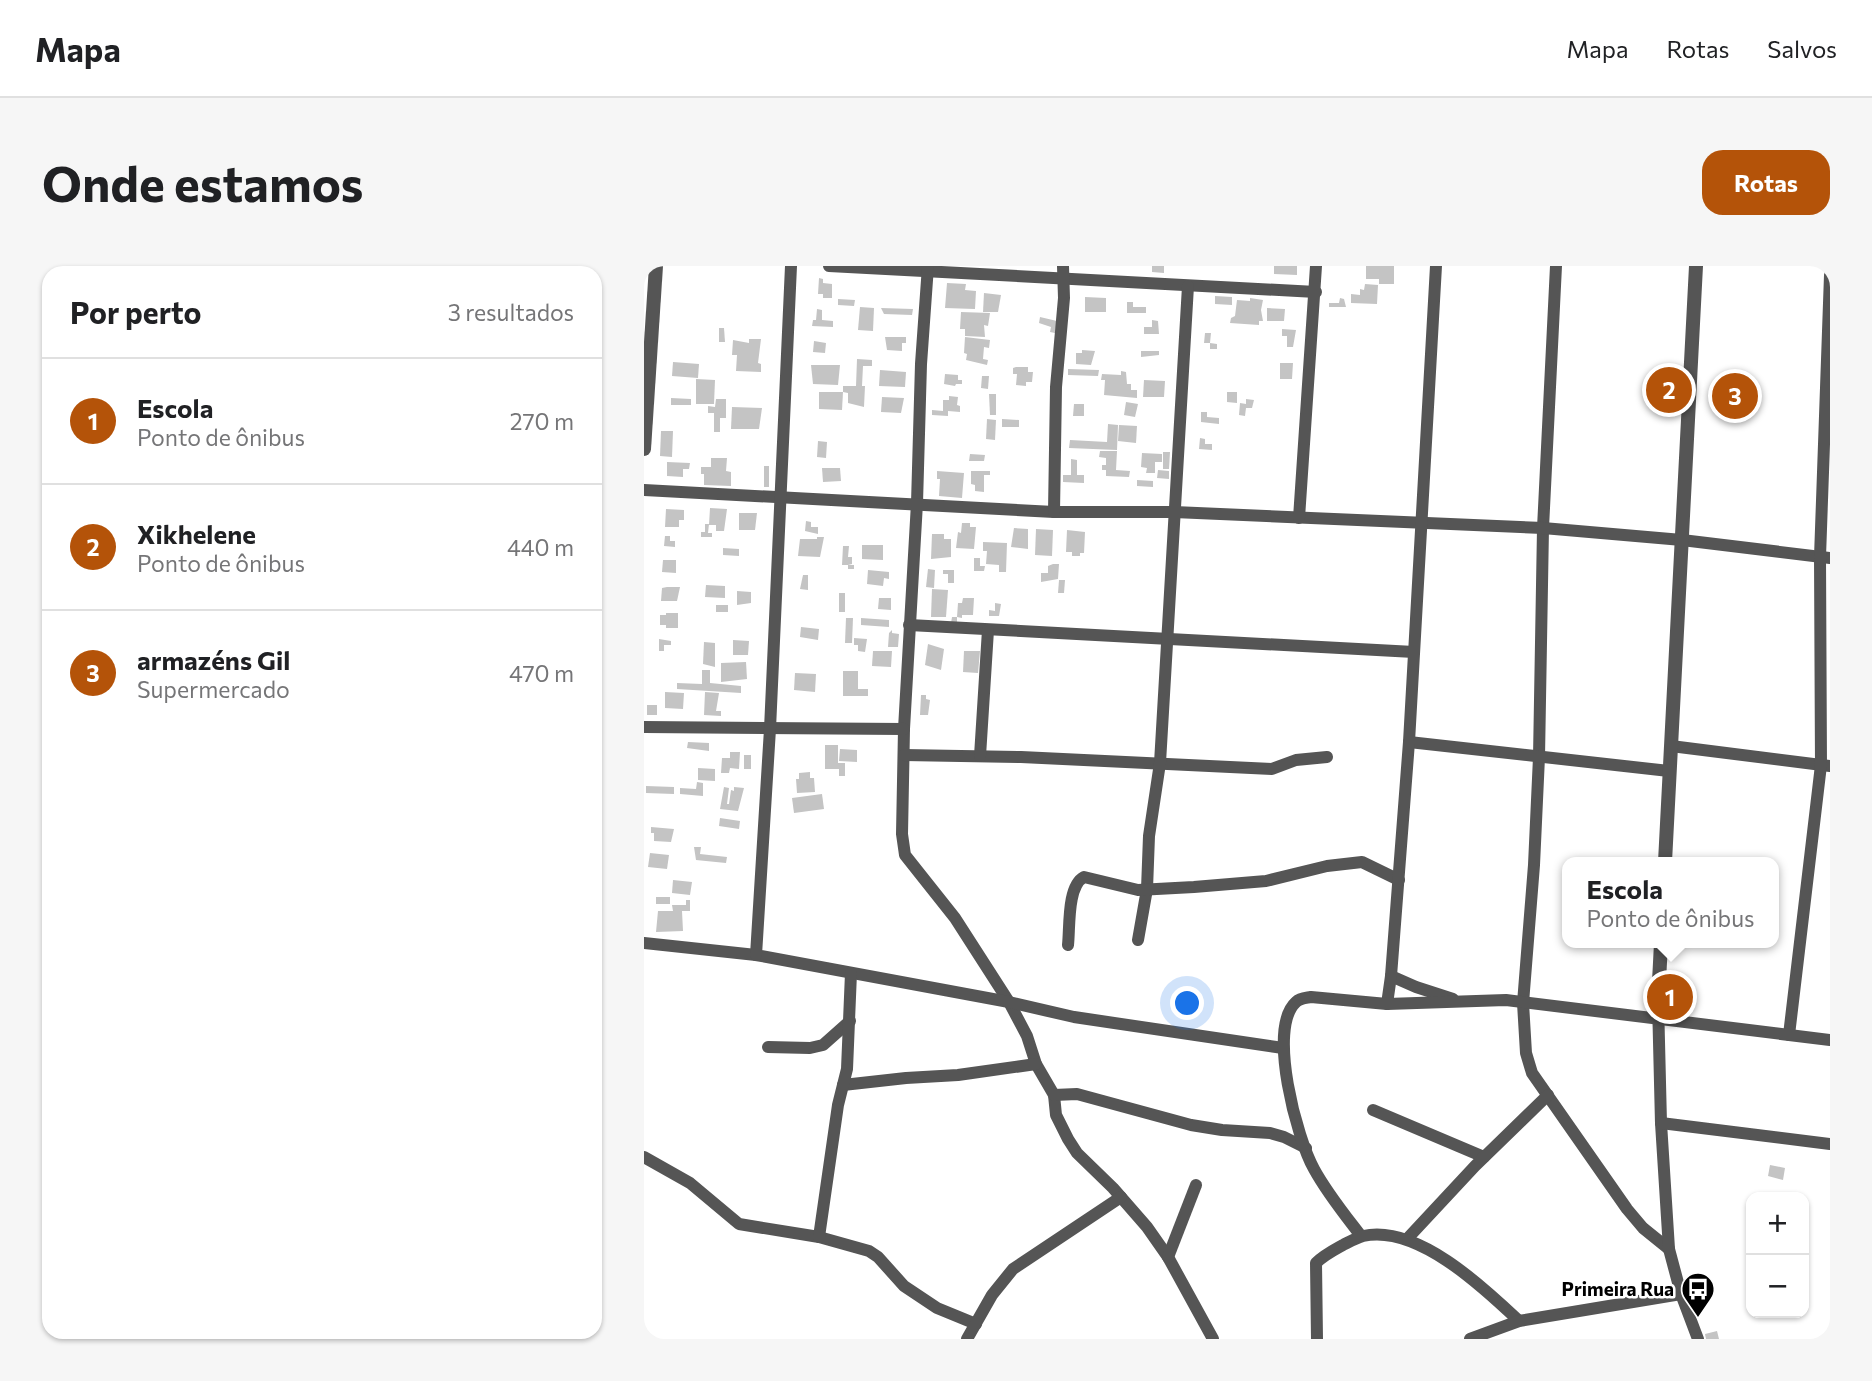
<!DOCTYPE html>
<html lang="pt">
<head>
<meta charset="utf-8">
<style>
  :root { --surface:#fff; --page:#f6f6f6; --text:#202124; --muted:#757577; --line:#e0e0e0; --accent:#b45309 }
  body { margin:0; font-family:Commissioner,sans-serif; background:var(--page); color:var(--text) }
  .controls { position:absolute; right:21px; bottom:21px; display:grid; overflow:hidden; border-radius:14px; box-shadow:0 2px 5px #0004 }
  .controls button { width:63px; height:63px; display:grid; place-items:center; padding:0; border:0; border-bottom:2px solid var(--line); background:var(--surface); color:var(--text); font:35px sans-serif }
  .you { position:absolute; left:544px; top:738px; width:24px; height:24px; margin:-18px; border:5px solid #fff; border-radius:50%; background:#1a73e8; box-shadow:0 0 0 10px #1a73e833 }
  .badge { display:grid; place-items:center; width:46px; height:46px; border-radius:50%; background:var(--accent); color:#fff; font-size:23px; font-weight:700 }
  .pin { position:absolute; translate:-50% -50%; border:4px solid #fff; box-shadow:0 2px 7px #0006 }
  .popup { position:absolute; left:918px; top:591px; width:217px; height:91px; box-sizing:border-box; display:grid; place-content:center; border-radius:14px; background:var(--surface); filter:drop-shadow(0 2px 5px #0005); font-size:23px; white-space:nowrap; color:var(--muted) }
  .popup b { font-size:26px; color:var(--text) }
  .popup::after { content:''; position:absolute; left:50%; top:100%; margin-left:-14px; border:14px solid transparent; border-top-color:var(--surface) }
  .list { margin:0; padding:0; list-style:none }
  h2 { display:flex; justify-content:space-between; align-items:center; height:91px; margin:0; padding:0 28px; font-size:30px }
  h2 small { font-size:23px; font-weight:400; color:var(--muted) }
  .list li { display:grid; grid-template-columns:46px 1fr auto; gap:21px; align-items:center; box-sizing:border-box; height:126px; padding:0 28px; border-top:2px solid var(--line) }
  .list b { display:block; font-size:26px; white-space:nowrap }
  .list p { margin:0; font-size:23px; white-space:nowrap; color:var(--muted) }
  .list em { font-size:23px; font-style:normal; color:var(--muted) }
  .map { position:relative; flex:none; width:1186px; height:1073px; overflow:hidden; border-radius:21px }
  header { display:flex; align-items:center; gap:42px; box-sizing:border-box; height:98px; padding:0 35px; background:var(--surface); border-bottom:2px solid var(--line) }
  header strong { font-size:33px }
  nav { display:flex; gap:38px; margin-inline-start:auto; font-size:24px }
  .intro { display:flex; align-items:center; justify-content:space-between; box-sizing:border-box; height:168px; padding:0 42px }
  h1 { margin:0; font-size:49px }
  .button { padding:18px 32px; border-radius:21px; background:var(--accent); color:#fff; font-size:24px; font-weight:700 }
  main { display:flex; gap:42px; padding:0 42px }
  aside { flex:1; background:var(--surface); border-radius:21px; box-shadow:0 2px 5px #0004 }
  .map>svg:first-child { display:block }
  .building { fill:#c4c4c4 }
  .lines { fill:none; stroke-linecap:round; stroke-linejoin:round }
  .minor { stroke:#555; stroke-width:12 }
  .tertiary { stroke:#555; stroke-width:14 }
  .labels { text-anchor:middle; stroke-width:5; stroke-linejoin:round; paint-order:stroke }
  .poi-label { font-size:19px; font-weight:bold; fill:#000; stroke:#fff; text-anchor:end }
</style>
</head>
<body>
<header>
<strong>Mapa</strong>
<nav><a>Mapa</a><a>Rotas</a><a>Salvos</a></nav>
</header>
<div class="intro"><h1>Onde estamos</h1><a class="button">Rotas</a></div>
<main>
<aside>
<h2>Por perto<small>3 resultados</small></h2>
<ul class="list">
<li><span class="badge">1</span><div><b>Escola</b><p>Ponto de ônibus</p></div><em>270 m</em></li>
<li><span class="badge">2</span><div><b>Xikhelene</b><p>Ponto de ônibus</p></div><em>440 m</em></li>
<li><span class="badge">3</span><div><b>armazéns Gil</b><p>Supermercado</p></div><em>470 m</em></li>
</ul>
</aside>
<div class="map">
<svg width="1186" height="1073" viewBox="0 0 1186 1073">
  <rect width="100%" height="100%" fill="#fff"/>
  <!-- building -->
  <g class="building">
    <path d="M508,0H520V7L508,6Z"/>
    <path d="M630,0H653V9L630,8Z"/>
    <path d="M722,0H750V18H735V13H722Z"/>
    <path d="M175,12L179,13V17L188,18V32H179V28H174Z"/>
    <path d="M303,17L322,18L321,24L332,25L331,43L301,42Z"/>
    <path d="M721,18L734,19L733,38L707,37V28L716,29V23L720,24Z"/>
    <path d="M340,27L357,29L354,46H339Z"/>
    <path d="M571,30L588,31V39L571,38Z"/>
    <path d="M441,31L462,32V46H441Z"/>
    <path d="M606,32L619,34L617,44L619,55H615V59L586,57L587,52L591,50L593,34L606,35Z"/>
    <path d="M696,32L700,33L702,41H685V37H695Z"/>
    <path d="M194,33L211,34L210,40L194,39Z"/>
    <path d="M483,36H489V41H502V47H483Z"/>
    <path d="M216,41L230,42L229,65L214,64Z"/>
    <path d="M237,42L269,43L268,49L240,48Z"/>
    <path d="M623,42L641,43L640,55H623Z"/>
    <path d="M173,43L178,44V54L189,55V61L168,60L169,54H172Z"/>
    <path d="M317,46L346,47L344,60L340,59L341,71L321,70V63H316Z"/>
    <path d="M396,51L413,55L411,67L406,66L407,61L395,57Z"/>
    <path d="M508,54L514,55L515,68H500V61H508Z"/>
    <path d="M75,62H80L81,76H75Z"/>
    <path d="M638,63L652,64L649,81H643V70H638Z"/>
    <path d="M561,67H567L566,77L573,78V83H566V77H560Z"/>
    <path d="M241,71H262V77H258V85L243,84Z"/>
    <path d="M321,71L346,74L345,82L340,81L339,93L344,94L343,99L322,94L323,88L320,87Z"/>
    <path d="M105,73H117L114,97L117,98V106L92,105L93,89H88L89,74L105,77Z"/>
    <path d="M170,75L182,77L181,87L169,86Z"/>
    <path d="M438,84L451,85L447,99L432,98V87H438Z"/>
    <path d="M497,85H515V89L497,91Z"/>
    <path d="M213,93L228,94V100H219L218,120H221L220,141L204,137V127L199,126V120H212Z"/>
    <path d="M29,96L55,98L54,112L28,110Z"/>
    <path d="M636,97H649L648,113H636Z"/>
    <path d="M167,99H196L194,119L169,118Z"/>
    <path d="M372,101H384V106H389L388,116H382V120L372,119L373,108H369V102Z"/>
    <path d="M424,103L455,104L454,110L424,109Z"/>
    <path d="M236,104L262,106L261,121L235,120Z"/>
    <path d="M477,105L482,106L483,118H487V124H493V132L460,129L461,114H457L458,108L477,109Z"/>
    <path d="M301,108L314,109V114H318V118H312L311,120L300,118Z"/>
    <path d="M338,110H345L344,123L337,122Z"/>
    <path d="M52,113L71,114L70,138H52Z"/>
    <path d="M500,114L521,115L520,131H499Z"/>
    <path d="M175,126H199L198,144L175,143Z"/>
    <path d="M583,126H593V137L583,136Z"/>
    <path d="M345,128H352V149H346Z"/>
    <path d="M305,130L314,131L313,139L316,140V146L304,145V150L288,149V144L299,145V134H305Z"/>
    <path d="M238,131L260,132L257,147L237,146Z"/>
    <path d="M27,132L47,133V139H27Z"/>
    <path d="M72,133H82V152H76V166H70V147H64V140L71,141Z"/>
    <path d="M602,133L610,134L608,142H602L601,150L595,149L596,137L602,138Z"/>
    <path d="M482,136L494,138L491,151L480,149Z"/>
    <path d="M430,138H440V150H429Z"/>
    <path d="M88,141L118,142L115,163H87Z"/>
    <path d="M557,146H563V151L575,152V158L557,156Z"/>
    <path d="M343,153L352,154L351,174L342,173Z"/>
    <path d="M358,153L375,154V161H358Z"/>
    <path d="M464,158L474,159L473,184L425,182L426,174L463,176Z"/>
    <path d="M475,159L493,160L492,177L474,175Z"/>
    <path d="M17,165H29L28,191L16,190Z"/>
    <path d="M556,172L561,173V178H568V184L555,183Z"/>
    <path d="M174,175L183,176L182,192L173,191Z"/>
    <path d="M456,185H473L472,204L486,205L485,211L462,210V204H458V199H462V192L455,191Z"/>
    <path d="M519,186H526L525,203H519Z"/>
    <path d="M498,187L518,188V196H511V207H502L503,202L497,201Z"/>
    <path d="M326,188L341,189L340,195H325Z"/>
    <path d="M67,192H83L82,205L87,206V220L60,219V208H57V201H67Z"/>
    <path d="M427,193L433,194V209H440V217L419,216V209H427Z"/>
    <path d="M23,196L46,197L45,203H39V211L23,210Z"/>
    <rect x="120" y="200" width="5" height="21"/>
    <path d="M178,202H196L197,215L179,216Z"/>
    <path d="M514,204L525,205V213L513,212Z"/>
    <path d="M293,205L320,207L318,232L295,230L296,213H293Z"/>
    <path d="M327,205H346V209H340V226L331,225V219L327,218Z"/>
    <path d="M493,214L509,215V221L493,220Z"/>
    <path d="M66,242L83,243L80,265H72V259H65Z"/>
    <path d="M22,243L40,244V254H35V261H21Z"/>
    <path d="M95,247H113L111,264H95Z"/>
    <path d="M162,255L167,256V261H174V268L161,265Z"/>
    <path d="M318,257H326V261H332L330,283L312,282L314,266L317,267Z"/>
    <path d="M61,258H65L64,267H68V271H57V266H61Z"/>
    <path d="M370,262L384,263V283L367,281Z"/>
    <path d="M392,263L409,264L408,290L391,289Z"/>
    <path d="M423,264L441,266L440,287H436V290H428V286H422Z"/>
    <path d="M288,268H300V273H307V291L287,293Z"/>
    <path d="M21,270H26V275H31V281L20,280Z"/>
    <path d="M173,271H180L176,291L154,290L156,273H173Z"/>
    <path d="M339,276L363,277L362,306H355V299L342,298L343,285H339Z"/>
    <path d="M218,279H239V294L218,293Z"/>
    <path d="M199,280H205L204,291H208V298L204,299H210V303H204V299H198Z"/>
    <path d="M79,282L95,283V290L79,289Z"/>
    <path d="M330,292H336V300H341L340,305H330Z"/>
    <path d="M19,294H32V307L18,306Z"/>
    <path d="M409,298H415L414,313L397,316V307H404V300Z"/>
    <path d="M284,303L291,304L290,322L282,321Z"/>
    <path d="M224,304L245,306V313L240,312L239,320L223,318Z"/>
    <path d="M299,304H310V317H304V308H299Z"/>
    <path d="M159,309H164V324L156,323Z"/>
    <path d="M415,314H421L420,327H414Z"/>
    <path d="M62,319L81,320V332L61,331Z"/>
    <path d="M23,321H36L33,335H17L18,322Z"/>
    <path d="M288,323L304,324L302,351H287Z"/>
    <path d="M93,325L107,326V337L93,339Z"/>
    <rect x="195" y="327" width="6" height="19"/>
    <path d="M235,332H247V344L234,343Z"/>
    <path d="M319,332H330L329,349H318V352L313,351V358L307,357L308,351H313L314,337H318Z"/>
    <path d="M351,337L357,338L355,350H345V344L351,345Z"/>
    <rect x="72" y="339" width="12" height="7"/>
    <path d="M22,347H34V362H22V359H16V349H22Z"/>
    <path d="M202,352H209L208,377H201Z"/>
    <path d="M217,352L245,354V361L217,359Z"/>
    <path d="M157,361L175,363L174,374L156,371Z"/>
    <path d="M248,364V367L255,368L254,381H244L245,367Z"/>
    <path d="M210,372L223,373L221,386L214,385V379H210Z"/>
    <path d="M15,373L27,375V379H20V385H15Z"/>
    <path d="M89,374L105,375L104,389H89Z"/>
    <path d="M60,376L71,377V401L59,398Z"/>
    <path d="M284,378L300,383L297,404L281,399Z"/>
    <path d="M229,385H248L247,401L228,400Z"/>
    <path d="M320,385H336L334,407L319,406Z"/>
    <path d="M102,396L103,413L77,416V397Z"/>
    <path d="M58,404H66V417L97,420V427L33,423V417L58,418Z"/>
    <path d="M199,405H214V423H224V430H199Z"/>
    <path d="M151,407L172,408L171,426L150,424Z"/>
    <path d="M21,426L40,427L39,443L21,442Z"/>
    <path d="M61,426L75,427L72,445H77V450L60,449Z"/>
    <path d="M277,429H282V433L286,434L284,449H276Z"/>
    <rect x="3" y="439" width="10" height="10"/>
    <path d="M44,476L65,477V485L43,482Z"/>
    <path d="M181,479H194V497H201V510H195V503H181Z"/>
    <path d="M196,483L213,484V496L195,495Z"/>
    <path d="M86,486H96L95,503L86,502L85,507H77L78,492H86Z"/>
    <rect x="100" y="489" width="7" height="14"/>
    <path d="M54,502L71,503V515L54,514Z"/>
    <path d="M166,506V512H170L171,526L153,527L152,513H155V507Z"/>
    <path d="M53,516L59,517V530L36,528V522L52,523Z"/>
    <path d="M2,520L30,521V528L2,527Z"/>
    <path d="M80,521L85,522L83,538H85L87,524L90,525V521L100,522L94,545L76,543Z"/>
    <path d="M178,528L180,543L150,547L148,532Z"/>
    <path d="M76,552L96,555L95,563L75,560Z"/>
    <path d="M7,561L30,563L27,576L10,575V567H7Z"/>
    <path d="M50,581H57L56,588L83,591L82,597L52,594Z"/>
    <path d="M6,587L25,589L23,603L4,601Z"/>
    <path d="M29,614L48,616L46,629L28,627Z"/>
    <rect x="12" y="631" width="14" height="7"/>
    <path d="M42,634H46V645H38L39,665L12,666L14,645H29L28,639H42Z"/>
    <path d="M1126,899L1141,902L1139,914L1124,910Z"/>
    <path d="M1073,1065L1075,1073H1062L1061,1068Z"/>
  </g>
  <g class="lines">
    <!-- minor -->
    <g class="minor">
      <path d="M185,0L672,26"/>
      <path d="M284,0L277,98L273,237L260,463L258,568L261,589L311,652L365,736L383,770L392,798L410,829L412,849L424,873L433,887L469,922L503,961L524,991L569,1073"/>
      <path d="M912,0L899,262L895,491L890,599L879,737L882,787L888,807L983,943L999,962L1025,983"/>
      <path d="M0,224L410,246H530L899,262L1038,274L1186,292"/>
      <path d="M410,246L412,121L420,32L419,0"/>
      <path d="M655,252L672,0"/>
      <path d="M265,359L770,386"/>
      <path d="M0,461L260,463"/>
      <path d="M765,476L1025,505"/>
      <path d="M1027,480L1186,500"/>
      <path d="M260,489L377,491L628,503L652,494L683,491"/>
      <path d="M336,490L344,364"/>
      <path d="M494,674L503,623L505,570L516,497L544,20"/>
      <path d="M0,677L112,689L365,736L430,751L639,782"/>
      <path d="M424,679C426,661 423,620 440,611L494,624L550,621L622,615L683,600L718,596L755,614"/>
      <path d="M112,689L126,463L147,0"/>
      <path d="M747,710L772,721L809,733"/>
      <path d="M1014,735L1017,857L1025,983L1037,1028L1054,1073"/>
      <path d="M743,738L747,710L765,476L792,0"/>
      <path d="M1145,769L1177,499L1176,291L1186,9"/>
      <path d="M124,781L166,782L179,779L206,755"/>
      <path d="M199,819L262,812L314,809L392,798"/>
      <path d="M410,829L433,828L547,859L578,864L626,867L640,871L662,882"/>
      <path d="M729,844L840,891"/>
      <path d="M1017,857L1186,878"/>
      <path d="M0,891L46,917L95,958L175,971L225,985L234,991L260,1020L293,1042L332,1058"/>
      <path d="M717,970C701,949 683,927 670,903C653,873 623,762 652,736C656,732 662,732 667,731L743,738L862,734L1186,774"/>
      <path d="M175,971L194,839L203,803L207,707"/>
      <path d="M763,973L831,900L904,829"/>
      <path d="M524,991L552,919"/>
      <path d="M323,1073L348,1029L369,1003L477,931"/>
      <path d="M673,1073L672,997C680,989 690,984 699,979C705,976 712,972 719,970C773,958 839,1021 875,1055"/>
      <path d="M826,1073L875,1055L1037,1028"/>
    </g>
    <!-- tertiary -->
    <g class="tertiary">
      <path d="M0,183L12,0"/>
      <path d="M1021,596L1052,0"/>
      <path d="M1014,735L1017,677"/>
    </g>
  </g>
  <!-- icons -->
  <defs>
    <symbol id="bus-pin" viewBox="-11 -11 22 30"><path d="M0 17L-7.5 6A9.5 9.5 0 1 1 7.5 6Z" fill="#000" stroke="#fff"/><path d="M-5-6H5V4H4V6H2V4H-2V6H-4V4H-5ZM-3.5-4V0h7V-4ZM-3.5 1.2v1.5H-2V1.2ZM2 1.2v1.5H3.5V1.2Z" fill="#fff"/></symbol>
  </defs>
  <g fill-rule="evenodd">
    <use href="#bus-pin" x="1035" y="1004" width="38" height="52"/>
  </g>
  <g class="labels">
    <!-- poi labels -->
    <g class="poi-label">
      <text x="1030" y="1030">Primeira Rua</text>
    </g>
  </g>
</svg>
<div class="controls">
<button>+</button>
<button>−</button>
</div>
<div class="you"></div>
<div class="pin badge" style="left:1026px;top:731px">1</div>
<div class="popup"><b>Escola</b>Ponto de ônibus</div>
<div class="pin badge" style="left:1025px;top:124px">2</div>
<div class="pin badge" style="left:1091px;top:130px">3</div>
</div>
</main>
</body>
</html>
